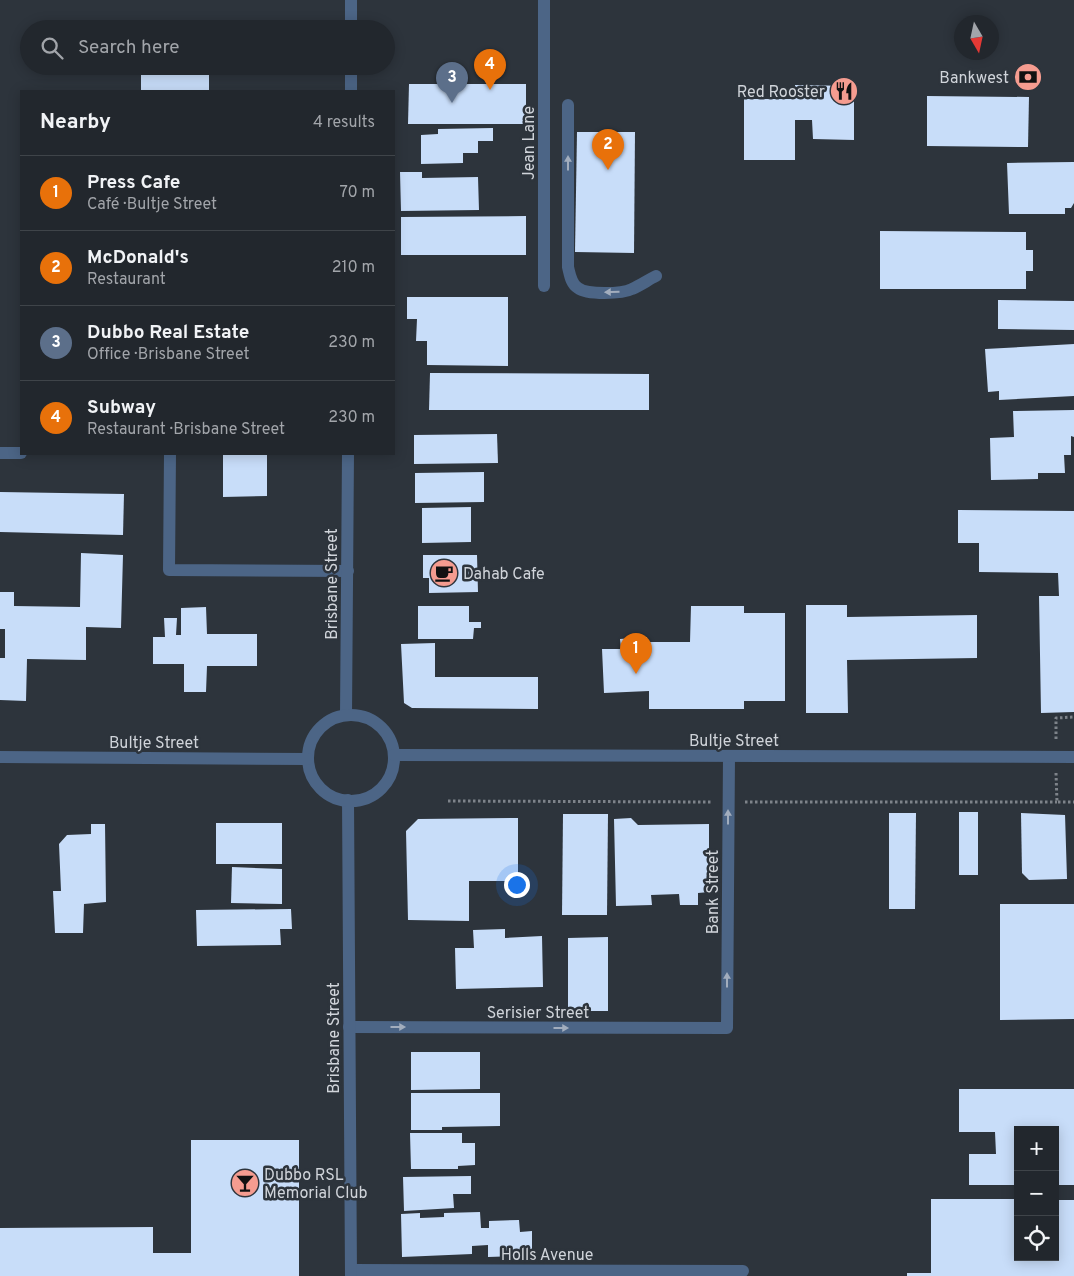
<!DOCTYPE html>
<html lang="en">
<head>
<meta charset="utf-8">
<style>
  :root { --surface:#22272d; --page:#2a2f35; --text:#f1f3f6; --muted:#a2a5aa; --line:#3f4449; --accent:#d6ab8b }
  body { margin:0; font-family:Overpass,sans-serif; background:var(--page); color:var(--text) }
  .controls { position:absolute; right:15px; bottom:15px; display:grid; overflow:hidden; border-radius:0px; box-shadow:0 2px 12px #0003 }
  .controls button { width:45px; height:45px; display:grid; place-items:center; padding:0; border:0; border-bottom:1px solid var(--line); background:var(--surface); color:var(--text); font:25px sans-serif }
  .compass { position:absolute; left:954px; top:15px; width:45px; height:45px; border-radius:50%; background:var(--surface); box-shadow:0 2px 12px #0003; rotate:171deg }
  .you { position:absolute; left:516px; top:884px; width:18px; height:18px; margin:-12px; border:4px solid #fff; border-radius:50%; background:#1a73e8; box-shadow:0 0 0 8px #1a73e833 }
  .badge { display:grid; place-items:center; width:32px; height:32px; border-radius:50%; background:var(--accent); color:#fff; font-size:16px; font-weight:700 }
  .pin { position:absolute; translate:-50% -41px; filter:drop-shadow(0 1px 2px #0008) }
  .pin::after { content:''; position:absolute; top:26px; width:18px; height:15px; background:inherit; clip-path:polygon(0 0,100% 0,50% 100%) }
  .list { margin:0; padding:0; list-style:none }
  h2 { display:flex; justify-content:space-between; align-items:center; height:65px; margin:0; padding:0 20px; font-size:21px }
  h2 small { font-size:16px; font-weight:400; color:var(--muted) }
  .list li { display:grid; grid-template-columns:32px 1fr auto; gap:15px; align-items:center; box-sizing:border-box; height:75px; padding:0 20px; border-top:1px solid var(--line) }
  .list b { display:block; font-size:19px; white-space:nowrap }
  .list p { margin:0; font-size:16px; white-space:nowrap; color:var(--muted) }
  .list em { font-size:16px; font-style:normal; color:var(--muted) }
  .icon { flex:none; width:28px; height:28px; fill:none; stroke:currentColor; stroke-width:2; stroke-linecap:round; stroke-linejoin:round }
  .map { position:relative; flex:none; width:1074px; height:1276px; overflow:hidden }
  .search { position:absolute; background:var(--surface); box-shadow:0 2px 12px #0003; left:20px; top:20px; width:375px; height:55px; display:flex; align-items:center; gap:12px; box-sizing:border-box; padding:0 18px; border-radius:28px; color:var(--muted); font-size:19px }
  .panel { position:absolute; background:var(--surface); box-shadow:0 2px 12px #0003; left:20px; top:90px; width:375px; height:365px; border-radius:0px }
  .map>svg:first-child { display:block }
  .building { fill:#c8ddf9 }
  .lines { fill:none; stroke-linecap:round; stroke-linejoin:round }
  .path { stroke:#7e838a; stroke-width:3; stroke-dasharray:2.5 2.5; stroke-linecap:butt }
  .service { stroke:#4c6586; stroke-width:12 }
  .minor { stroke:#4c6586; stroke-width:12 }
  .tertiary { stroke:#4c6586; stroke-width:12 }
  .oneway { fill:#a2adbd }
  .labels { text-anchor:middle; stroke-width:5; stroke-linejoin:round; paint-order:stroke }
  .poi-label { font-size:16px; fill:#d0d4da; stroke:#2d343c; text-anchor:end }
  .street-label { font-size:16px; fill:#d0d4da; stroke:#2d343c }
</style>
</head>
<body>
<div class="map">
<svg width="1074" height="1276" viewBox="0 0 1074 1276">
  <rect width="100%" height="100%" fill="#2d343c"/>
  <!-- building -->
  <g class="building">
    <path d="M209,74V91H141V75Z"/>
    <path d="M409,84H526V124H408Z"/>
    <path d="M795,85L854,86V140L813,139L812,120H795V160H744V99H795Z"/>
    <path d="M927,96L1029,97L1028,147L927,146Z"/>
    <path d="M493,128V141H478V153H463V163L421,164V135L438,134V129Z"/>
    <path d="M577,132H635L634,253L575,252Z"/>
    <path d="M1074,162V203L1071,208H1065V214H1009L1007,163Z"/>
    <path d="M400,172H422V178L478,177L479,210L401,211Z"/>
    <path d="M526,216V255H401V217Z"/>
    <path d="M880,231L1026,232V250H1033V271H1026V289H880Z"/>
    <path d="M407,297H508V366L427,365V341H416L417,319H407Z"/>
    <path d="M998,300L1074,301V330L998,329Z"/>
    <path d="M1074,344V396L999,400V391L988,392L985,349Z"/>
    <path d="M430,373L649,374V410H429Z"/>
    <path d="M1074,410V437L1071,436V455H1064L1065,473H1038V479L991,480L990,438L1014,437L1013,411Z"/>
    <path d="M497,434L498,463L414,464V435Z"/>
    <path d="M223,454H267V496L223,497Z"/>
    <path d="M484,472V502L415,503V473Z"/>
    <path d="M0,492L124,494L123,535L0,532Z"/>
    <path d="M471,507V542L422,543V508Z"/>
    <path d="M958,510L1074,511V712L1041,713L1039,596H1059L1058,573L979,572V543H958Z"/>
    <path d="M81,553L123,555L121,628L86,627V660L27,659L26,701L0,700V658H5V629H0V592H14V606L80,607Z"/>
    <path d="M423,555H477L478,592L429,593V578H423Z"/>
    <path d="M806,605H847V617L977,615V658L847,660L848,713H806Z"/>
    <path d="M418,606H469V622H481V628H474L473,639H418Z"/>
    <path d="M691,606H744V613H785V701H744V709H649V691L604,693L602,649H621L620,639L647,637V642H690Z"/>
    <path d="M206,607L207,634H257V666H207L206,692H184V664H153V637H165L164,618H177L176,635H181V608Z"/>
    <path d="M435,643V677H538V709L412,708L404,703L401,644Z"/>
    <rect x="959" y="812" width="19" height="63"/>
    <path d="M889,813H916L915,909H889Z"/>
    <path d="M1021,813L1065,815L1067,879L1029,880L1022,873Z"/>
    <path d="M563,814H608L607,915H562Z"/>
    <path d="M518,818V881H469V921L408,920L406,831L418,819Z"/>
    <path d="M631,818L638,825L709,824V892L698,893V905H680L679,894L651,895L652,905L616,906L614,819Z"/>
    <rect x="216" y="823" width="66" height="41"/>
    <path d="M91,824H105L106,902L84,904L83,933H55L53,891H61L59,844L67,835L91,834Z"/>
    <path d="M232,867L282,869V904L231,903Z"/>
    <path d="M1000,904H1074V1019L1000,1020Z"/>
    <path d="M291,909L292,929H280L281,945L197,946L196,910Z"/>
    <path d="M505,929V938L542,936L543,987L456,989L455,948H474L473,930Z"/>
    <path d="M608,937V1011H568V938Z"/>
    <path d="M411,1052H480V1089L411,1090Z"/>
    <path d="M959,1089H1074V1185H1055V1130H1018V1185H969V1154H996L995,1132H959Z"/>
    <path d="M411,1093H500V1126L442,1127V1130H411Z"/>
    <path d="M410,1133H462V1143H475V1165L458,1166V1169H411Z"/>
    <path d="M191,1140H299V1276H0V1228L153,1227V1253H191Z"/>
    <path d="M471,1176V1194H453L454,1208L404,1211L403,1177Z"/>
    <path d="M931,1199H1018V1257H1055V1200H1074V1276H907V1273H931Z"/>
    <path d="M480,1212L481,1228H489V1221L519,1220L520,1232L532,1231V1249L516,1250V1256L488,1257V1245L472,1246V1254L402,1257L401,1214L420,1213V1218L444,1217V1213Z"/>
  </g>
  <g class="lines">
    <!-- path -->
    <g class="path">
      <path d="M1056,739V718L1074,717"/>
      <path d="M1056,773L1057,802H1074"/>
      <path d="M448,801L711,802"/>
      <path d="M745,802H1057"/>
    </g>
    <!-- service -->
    <g class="service">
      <path d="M568,105V267C570,275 571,284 578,288C587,295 622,294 632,289C641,285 648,280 656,276"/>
      <path d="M544,286V0"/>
      <path d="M0,453H21"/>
      <path d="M170,454L169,570L348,571"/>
      <path d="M349,1027L727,1028L729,756"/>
      <path d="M351,1270L743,1271"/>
    </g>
    <!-- minor -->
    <g class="minor">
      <path d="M351,29V0"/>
      <path d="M351,91V66"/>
      <path d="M346,715L348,454"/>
      <path d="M348,800L351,1276"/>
    </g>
    <!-- tertiary -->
    <g class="tertiary">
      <circle cx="351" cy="758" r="43"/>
      <path d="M394,755L1074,757"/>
      <path d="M0,757L308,759"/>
    </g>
  </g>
  <!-- one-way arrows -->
  <defs><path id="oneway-solid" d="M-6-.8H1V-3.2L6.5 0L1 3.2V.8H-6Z" transform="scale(1.25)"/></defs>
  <g class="oneway">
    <use href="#oneway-solid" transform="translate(568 163) rotate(-90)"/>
    <use href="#oneway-solid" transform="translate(612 292) rotate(179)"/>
    <use href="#oneway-solid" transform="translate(728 817) rotate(-90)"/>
    <use href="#oneway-solid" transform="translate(727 980) rotate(-90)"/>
    <use href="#oneway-solid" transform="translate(398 1027)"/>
    <use href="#oneway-solid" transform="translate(561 1028)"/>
  </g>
  <!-- icons -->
  <defs>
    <symbol id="bank-disc" viewBox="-11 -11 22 22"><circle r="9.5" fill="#f59c90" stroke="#2d343c"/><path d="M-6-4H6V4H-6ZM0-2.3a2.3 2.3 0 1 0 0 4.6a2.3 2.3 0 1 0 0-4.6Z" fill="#111"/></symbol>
    <symbol id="restaurant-disc" viewBox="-11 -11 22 22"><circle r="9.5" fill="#f59c90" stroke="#2d343c"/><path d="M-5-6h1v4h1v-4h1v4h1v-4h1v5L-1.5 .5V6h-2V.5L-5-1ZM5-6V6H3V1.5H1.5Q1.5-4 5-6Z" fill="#111"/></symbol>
    <symbol id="cafe-disc" viewBox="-11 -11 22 22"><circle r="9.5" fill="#f59c90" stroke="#2d343c"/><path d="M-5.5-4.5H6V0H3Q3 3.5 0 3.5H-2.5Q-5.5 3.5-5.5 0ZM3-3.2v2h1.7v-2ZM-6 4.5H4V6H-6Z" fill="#111"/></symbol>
    <symbol id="bar-disc" viewBox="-11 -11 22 22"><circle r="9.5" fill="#f59c90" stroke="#2d343c"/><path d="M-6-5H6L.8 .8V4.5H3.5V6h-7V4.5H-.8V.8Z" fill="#111"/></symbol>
  </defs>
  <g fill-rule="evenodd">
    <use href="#bank-disc" x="1012" y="61" width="32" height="32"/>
    <use href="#restaurant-disc" x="828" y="75" width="32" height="32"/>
    <use href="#cafe-disc" x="428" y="557" width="32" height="32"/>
    <use href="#bar-disc" x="229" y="1167" width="32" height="32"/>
  </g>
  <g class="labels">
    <!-- poi labels -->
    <g class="poi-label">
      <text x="1009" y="83">Bankwest</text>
      <text x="825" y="97">Red Rooster</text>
      <text x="463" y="579" text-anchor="start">Dahab Cafe</text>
      <text x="264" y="1180" text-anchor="start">Dubbo RSL<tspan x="264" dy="18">Memorial Club</tspan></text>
    </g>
    <!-- street labels -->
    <g class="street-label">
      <text transform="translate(528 143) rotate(-90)" y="6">Jean Lane</text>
      <text transform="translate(331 584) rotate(-90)" y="6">Brisbane Street</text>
      <text x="734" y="746">Bultje Street</text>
      <text x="154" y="748">Bultje Street</text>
      <text transform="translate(712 892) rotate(-90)" y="6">Bank Street</text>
      <text x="538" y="1018">Serisier Street</text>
      <text transform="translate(333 1038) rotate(-90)" y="6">Brisbane Street</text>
      <text x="547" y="1260">Holls Avenue</text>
    </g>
  </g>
</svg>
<div class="controls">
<button>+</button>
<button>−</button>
<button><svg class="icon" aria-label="locate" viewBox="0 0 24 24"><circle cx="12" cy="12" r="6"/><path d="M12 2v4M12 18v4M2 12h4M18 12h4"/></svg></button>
</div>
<svg class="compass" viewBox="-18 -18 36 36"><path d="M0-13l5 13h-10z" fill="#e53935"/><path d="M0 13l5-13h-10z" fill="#a2a5aa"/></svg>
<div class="you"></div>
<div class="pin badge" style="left:636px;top:674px;background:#e8710a">1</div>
<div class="pin badge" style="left:608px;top:170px;background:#e8710a">2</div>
<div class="pin badge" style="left:452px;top:103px;background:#5c6f8a">3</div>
<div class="pin badge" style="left:490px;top:90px;background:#e8710a">4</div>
<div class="search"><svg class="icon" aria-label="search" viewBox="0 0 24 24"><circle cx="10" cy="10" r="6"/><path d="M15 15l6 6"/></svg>Search here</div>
<section class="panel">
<h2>Nearby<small>4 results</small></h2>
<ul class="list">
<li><span class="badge" style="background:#e8710a">1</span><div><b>Press Cafe</b><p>Café · Bultje Street</p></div><em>70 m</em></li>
<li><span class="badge" style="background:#e8710a">2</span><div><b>McDonald's</b><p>Restaurant</p></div><em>210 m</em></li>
<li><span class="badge" style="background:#5c6f8a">3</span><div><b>Dubbo Real Estate</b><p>Office · Brisbane Street</p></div><em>230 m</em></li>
<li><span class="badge" style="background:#e8710a">4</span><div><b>Subway</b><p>Restaurant · Brisbane Street</p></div><em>230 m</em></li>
</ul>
</section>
</div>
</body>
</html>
